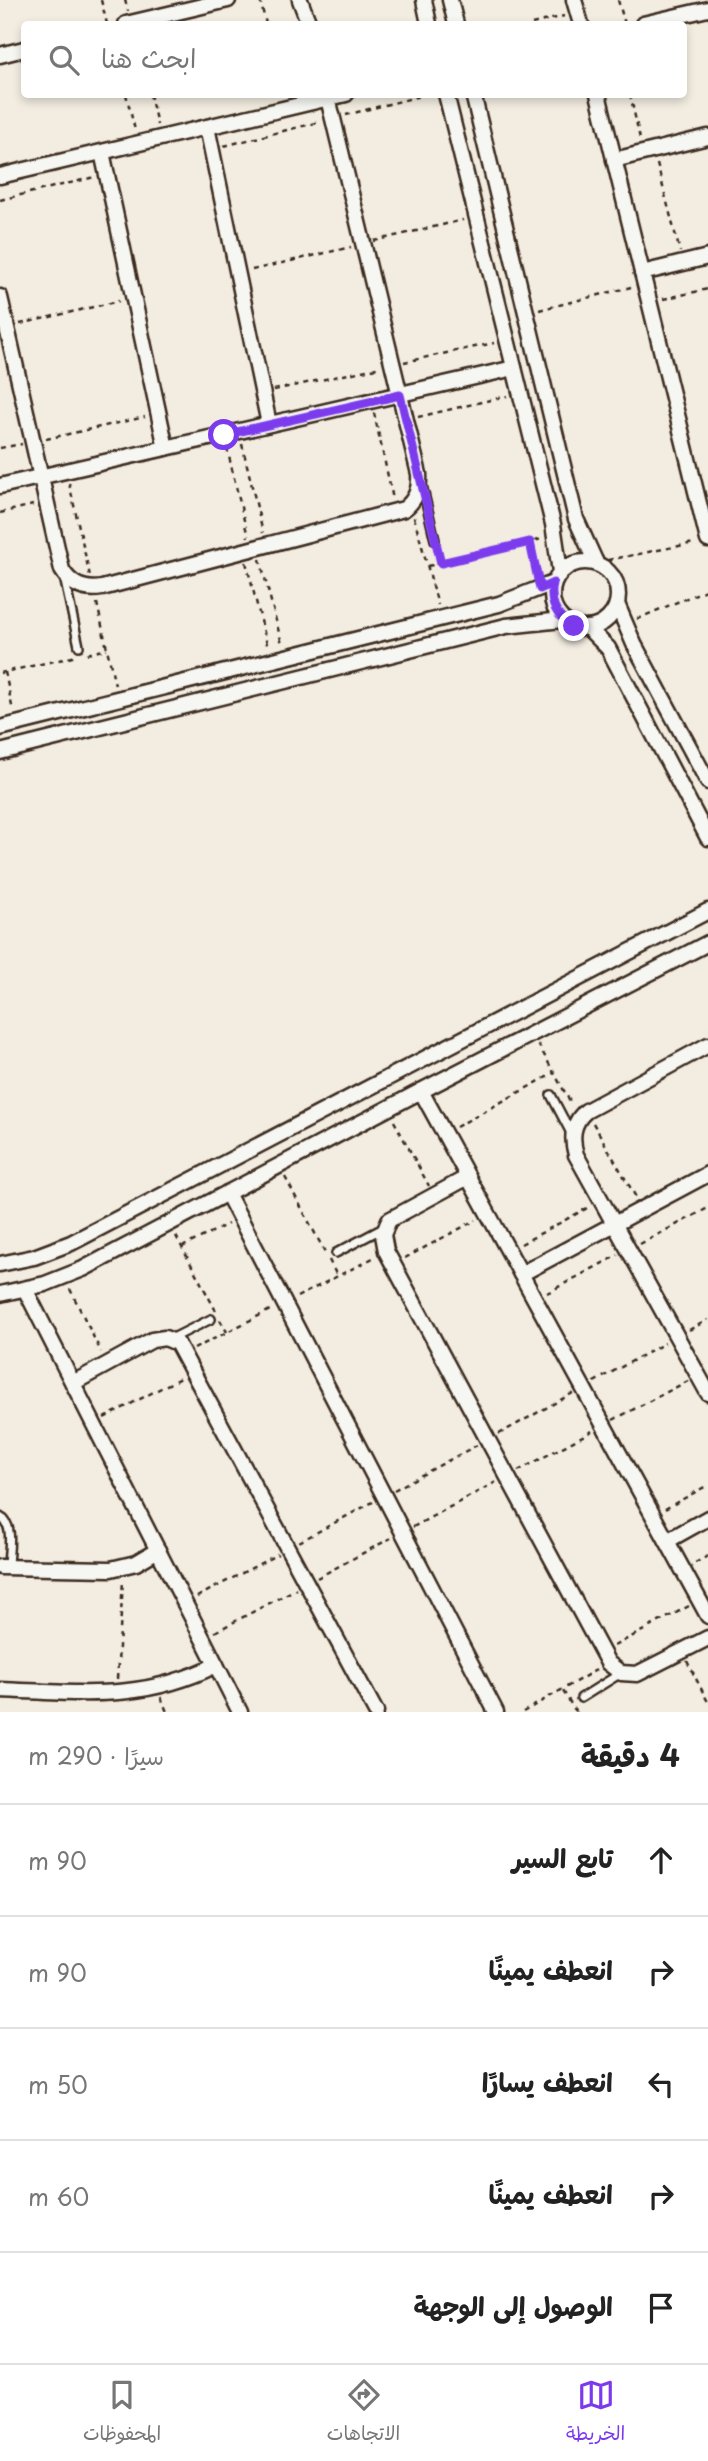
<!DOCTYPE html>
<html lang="ar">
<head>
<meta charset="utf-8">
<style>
  :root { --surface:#fff; --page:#f2f2f2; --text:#222; --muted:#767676; --line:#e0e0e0; --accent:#7c3aed }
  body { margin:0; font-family:"Playpen Sans","Playpen Sans Arabic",sans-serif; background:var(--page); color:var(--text); direction:rtl }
  .stop { position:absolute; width:21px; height:21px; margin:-16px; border:5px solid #7c3aed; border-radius:50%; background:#fff }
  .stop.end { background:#7c3aed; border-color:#fff; box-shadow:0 2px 7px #0008 }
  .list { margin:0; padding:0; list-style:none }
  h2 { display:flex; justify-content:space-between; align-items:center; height:91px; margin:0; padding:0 28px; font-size:30px }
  h2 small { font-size:23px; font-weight:400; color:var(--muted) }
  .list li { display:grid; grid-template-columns:46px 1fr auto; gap:21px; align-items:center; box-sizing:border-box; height:112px; padding:0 28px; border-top:2px solid var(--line) }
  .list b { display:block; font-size:26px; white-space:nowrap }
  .list em { font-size:23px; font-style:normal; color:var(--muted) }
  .icon { flex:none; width:38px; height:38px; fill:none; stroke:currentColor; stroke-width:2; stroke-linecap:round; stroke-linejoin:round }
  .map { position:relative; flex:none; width:708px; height:1712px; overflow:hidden; direction:ltr }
  .search { position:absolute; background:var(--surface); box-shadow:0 4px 10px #0003; left:21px; right:21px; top:21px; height:77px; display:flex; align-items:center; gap:18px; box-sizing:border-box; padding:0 24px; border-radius:7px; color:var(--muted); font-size:26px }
  .sheet { height:651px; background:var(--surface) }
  nav { display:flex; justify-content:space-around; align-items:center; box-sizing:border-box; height:98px; border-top:2px solid var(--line); background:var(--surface); font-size:19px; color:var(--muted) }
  nav a { display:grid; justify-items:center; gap:4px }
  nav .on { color:var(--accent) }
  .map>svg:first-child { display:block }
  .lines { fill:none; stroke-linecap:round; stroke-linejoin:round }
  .lane-casing { stroke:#3b2a1e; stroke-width:12 }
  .street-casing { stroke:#3b2a1e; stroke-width:19 }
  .path { stroke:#3b2a1e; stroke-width:2.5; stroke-dasharray:5 5; stroke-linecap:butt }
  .lane { stroke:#f6f6f2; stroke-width:7 }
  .street { stroke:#f6f6f2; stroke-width:14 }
  .route { stroke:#7c3aed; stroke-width:9 }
</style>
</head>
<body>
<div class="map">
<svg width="708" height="1712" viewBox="0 0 708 1712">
  <rect width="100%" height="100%" fill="#f3ede1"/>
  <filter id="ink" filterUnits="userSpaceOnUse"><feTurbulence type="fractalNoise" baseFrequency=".0143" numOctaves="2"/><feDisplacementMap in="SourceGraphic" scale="14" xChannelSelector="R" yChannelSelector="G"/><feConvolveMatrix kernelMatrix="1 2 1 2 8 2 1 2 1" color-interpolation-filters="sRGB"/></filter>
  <g filter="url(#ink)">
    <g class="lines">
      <defs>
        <g id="lane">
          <path d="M422,485L435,540"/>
          <path d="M64,577L79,646"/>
          <path d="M551,1095L572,1135"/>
          <path d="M336,1253L385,1227"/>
          <path d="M171,1339L211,1319"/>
          <path d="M0,1517C15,1524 8,1552 8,1567"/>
          <path d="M581,1698L621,1673"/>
        </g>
        <g id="street">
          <path d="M300,0L309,24"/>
          <path d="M424,0L429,24"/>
          <path d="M450,0L456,24"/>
          <path d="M574,0L581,24"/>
          <path d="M126,24L228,0"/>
          <path d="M643,24L708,9"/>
          <path d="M0,55L24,49"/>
          <path d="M446,94L553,524L560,572"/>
          <path d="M473,94L576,519L596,563"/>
          <path d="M598,94L708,540"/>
          <path d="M207,127L269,424"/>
          <path d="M102,152L166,448"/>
          <path d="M614,160L708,137"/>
          <path d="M0,176L346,94"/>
          <path d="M642,273L708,257"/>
          <path d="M0,297L62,570C71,585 84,591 102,588L404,509C416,500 420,489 419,474L327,94"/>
          <path d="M0,486L514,368"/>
          <circle cx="585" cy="595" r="33"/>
          <path d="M617,604L634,644L708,782"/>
          <path d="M588,628L608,648L708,838"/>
          <path d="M0,728L499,604L553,583"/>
          <path d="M0,752L506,626L562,620"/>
          <path d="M708,1045L586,1111C572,1123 571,1138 576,1155L708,1393"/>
          <path d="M421,1091L708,1616"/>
          <path d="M468,1177L389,1220L383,1235L386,1251L608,1663L621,1673L637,1674L708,1638"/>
          <path d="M227,1193L496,1712"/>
          <path d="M0,1264L34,1257L71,1243L708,911"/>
          <path d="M521,1274L708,1174"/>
          <path d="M25,1289L240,1712"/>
          <path d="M0,1294L45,1284L83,1269L421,1091L708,943"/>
          <path d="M73,1383L152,1340L165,1338L177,1343L376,1712"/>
          <path d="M667,1541L708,1518"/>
          <path d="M0,1567L111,1569L136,1563L158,1550"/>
          <path d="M0,1690C80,1693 142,1702 216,1665"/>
        </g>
      </defs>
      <!-- lane casing -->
      <use href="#lane" class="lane-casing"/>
      <!-- street casing -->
      <use href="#street" class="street-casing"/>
      <!-- path -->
      <g class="path">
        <path d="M101,0L107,24"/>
        <path d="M125,0L128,11"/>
        <path d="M260,0L266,24"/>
        <path d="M618,0L625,24"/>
        <path d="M532,24L564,16"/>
        <path d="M126,94L135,130"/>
        <path d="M150,94L157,125"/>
        <path d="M630,94L640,139"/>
        <path d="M346,115L428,94"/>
        <path d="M224,146L319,122"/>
        <path d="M657,164L680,252"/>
        <path d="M0,200L95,177"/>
        <path d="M374,241L463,220"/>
        <path d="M252,270L351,247"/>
        <path d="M663,299L708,289"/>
        <path d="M539,310L631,287"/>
        <path d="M20,324L119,301"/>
        <path d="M404,362L494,343"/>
        <path d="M274,390L381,367"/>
        <path d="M374,413L393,499"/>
        <path d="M418,417L507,396"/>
        <path d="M46,439L145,417"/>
        <path d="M242,444L263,533"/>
        <path d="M0,448L22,444"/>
        <path d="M227,448L248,537"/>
        <path d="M69,483L90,576"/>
        <path d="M0,513L33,505"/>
        <path d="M414,517L438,605"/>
        <path d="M530,542L537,576"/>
        <path d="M437,547L441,563"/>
        <path d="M260,559L282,644"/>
        <path d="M608,560L694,543"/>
        <path d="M246,562L268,648"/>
        <path d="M428,566L542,539"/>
        <path d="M97,603L115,685"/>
        <path d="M637,619L708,589"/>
        <path d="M87,654L107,649"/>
        <path d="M5,672L13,711"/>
        <path d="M0,673L77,656"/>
        <path d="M538,1044L572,1105"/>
        <path d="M394,1121L429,1186"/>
        <path d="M593,1123L637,1199"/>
        <path d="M456,1127L554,1073"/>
        <path d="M285,1177L326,1254"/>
        <path d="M176,1236L216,1311"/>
        <path d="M521,1244L589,1207"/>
        <path d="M640,1244L708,1208"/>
        <path d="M182,1247L228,1224"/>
        <path d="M405,1258L476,1220"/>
        <path d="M329,1260L337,1276"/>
        <path d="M70,1289L101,1352"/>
        <path d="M547,1293L618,1255"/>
        <path d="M297,1297L375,1257"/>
        <path d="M220,1320L227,1332"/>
        <path d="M689,1330L708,1320"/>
        <path d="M194,1349L272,1309"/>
        <path d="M594,1382L665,1343"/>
        <path d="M104,1418L182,1377"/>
        <path d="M613,1420L688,1381"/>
        <path d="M499,1434L573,1393"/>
        <path d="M518,1471L592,1431"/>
        <path d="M394,1490L477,1445"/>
        <path d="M665,1509L708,1485"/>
        <path d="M413,1527L496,1482"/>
        <path d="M299,1542L373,1502"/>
        <path d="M695,1563L708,1556"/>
        <path d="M317,1578L391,1538"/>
        <path d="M197,1597L278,1554"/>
        <path d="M215,1632L296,1589"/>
        <path d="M614,1646L689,1606"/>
        <path d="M687,1661L708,1702"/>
        <path d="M117,1679L123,1581"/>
        <path d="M563,1691L576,1712"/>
        <path d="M161,1697L167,1712"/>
        <path d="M523,1712L596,1670"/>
      </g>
      <!-- lane -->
      <use href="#lane" class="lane"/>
      <!-- street -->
      <use href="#street" class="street"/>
    </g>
  </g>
  <g class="lines" filter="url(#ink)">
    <!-- route -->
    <path class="route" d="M224,435L400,395L441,563L530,542L540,589L553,583C549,602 556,618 574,626"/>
  </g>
</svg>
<div class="stop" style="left:224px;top:435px"></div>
<div class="stop end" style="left:574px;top:626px"></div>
<div class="search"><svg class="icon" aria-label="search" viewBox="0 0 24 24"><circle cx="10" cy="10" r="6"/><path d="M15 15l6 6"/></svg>ابحث هنا</div>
</div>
<section class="sheet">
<h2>4 دقيقة<small>سيرًا · 290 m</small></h2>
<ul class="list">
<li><svg class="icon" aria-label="ahead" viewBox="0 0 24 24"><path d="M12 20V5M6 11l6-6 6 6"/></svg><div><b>تابع السير</b></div><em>90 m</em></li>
<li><svg class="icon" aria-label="right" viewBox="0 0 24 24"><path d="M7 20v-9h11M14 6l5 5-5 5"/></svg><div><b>انعطف يمينًا</b></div><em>90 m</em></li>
<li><svg class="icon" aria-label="left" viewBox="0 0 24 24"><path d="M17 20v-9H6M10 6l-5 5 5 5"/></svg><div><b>انعطف يسارًا</b></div><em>50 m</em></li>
<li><svg class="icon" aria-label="right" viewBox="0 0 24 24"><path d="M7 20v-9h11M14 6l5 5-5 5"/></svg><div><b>انعطف يمينًا</b></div><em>60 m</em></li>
<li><svg class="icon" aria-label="arrive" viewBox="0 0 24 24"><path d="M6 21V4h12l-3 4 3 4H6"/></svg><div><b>الوصول إلى الوجهة</b></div></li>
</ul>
</section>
<nav>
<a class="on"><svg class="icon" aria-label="map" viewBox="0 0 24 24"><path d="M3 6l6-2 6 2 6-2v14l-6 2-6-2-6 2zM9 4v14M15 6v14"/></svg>الخريطة</a>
<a><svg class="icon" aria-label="directions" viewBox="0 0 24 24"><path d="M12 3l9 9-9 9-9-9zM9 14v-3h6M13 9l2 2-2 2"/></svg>الاتجاهات</a>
<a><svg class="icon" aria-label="saved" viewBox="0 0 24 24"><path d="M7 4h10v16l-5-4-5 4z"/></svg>المحفوظات</a>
</nav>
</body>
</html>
